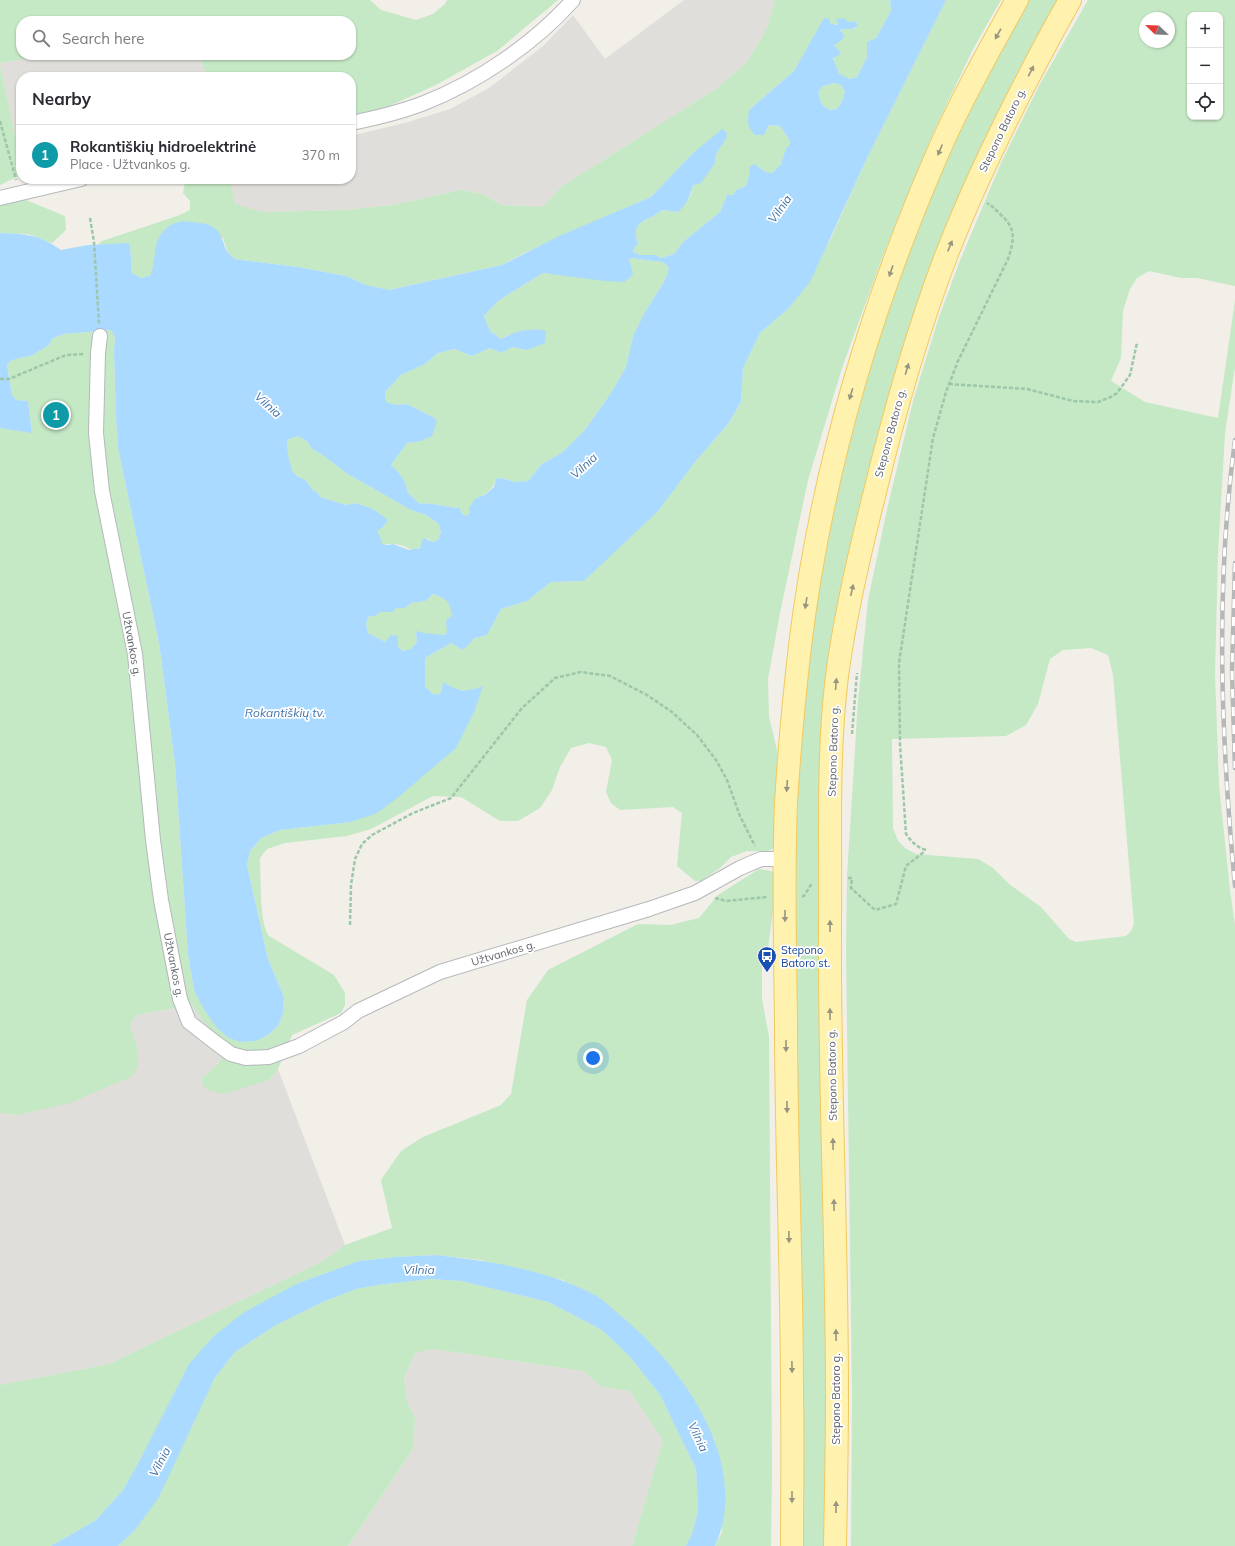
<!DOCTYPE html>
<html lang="en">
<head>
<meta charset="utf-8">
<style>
  :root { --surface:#fff; --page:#f7f7f7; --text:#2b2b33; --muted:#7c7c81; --line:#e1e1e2; --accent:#0f766e }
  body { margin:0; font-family:Mulish,sans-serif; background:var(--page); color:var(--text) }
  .controls { position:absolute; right:12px; top:12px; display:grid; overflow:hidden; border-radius:8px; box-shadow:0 1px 3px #0004 }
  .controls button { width:36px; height:36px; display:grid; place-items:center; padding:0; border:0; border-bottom:1px solid var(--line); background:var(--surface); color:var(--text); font:20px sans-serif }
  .compass { position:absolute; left:1139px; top:12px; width:36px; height:36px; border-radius:50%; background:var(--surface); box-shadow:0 1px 3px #0004; rotate:293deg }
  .you { position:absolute; left:593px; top:1058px; width:14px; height:14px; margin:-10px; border:3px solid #fff; border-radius:50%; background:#1a73e8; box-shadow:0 0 0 6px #1a73e833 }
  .badge { display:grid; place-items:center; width:26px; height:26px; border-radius:50%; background:var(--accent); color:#fff; font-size:13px; font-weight:700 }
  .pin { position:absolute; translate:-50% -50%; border:2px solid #fff; box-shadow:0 1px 4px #0006 }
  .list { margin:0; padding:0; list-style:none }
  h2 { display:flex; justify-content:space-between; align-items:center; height:52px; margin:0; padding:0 16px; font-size:17px }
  h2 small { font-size:13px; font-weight:400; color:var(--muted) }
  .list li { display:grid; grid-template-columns:26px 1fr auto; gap:12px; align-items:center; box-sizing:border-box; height:60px; padding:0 16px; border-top:1px solid var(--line) }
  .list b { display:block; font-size:15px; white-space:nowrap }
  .list p { margin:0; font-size:13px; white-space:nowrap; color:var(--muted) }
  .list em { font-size:13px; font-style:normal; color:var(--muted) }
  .icon { flex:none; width:22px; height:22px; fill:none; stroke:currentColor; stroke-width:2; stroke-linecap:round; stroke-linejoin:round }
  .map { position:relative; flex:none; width:1235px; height:1546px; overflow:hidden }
  .search { position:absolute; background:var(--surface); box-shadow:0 1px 3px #0004; left:16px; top:16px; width:340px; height:44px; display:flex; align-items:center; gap:10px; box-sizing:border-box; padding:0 14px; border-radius:16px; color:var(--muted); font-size:15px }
  .panel { position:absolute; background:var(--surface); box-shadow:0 1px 3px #0004; left:16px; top:72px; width:340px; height:112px; border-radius:16px }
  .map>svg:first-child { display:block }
  .industrial { fill:#e0deda }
  .green { fill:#c5e8c5; fill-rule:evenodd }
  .water { fill:#aadaff; fill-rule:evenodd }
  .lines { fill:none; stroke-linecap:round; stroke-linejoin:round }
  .minor-casing { stroke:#b5b8bc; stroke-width:16 }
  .primary-casing { stroke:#f2c960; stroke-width:24 }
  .path { stroke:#9cc7a9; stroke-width:2.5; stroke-dasharray:4 2; stroke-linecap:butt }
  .minor { stroke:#fff; stroke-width:14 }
  .primary { stroke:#fff2af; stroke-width:22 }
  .rail-casing { stroke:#b6b7b8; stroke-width:4.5 }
  .rail { stroke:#fff; stroke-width:3; stroke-dasharray:9; stroke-linecap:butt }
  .oneway { fill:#979581 }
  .labels { text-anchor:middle; stroke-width:3.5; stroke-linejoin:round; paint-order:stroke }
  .street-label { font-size:11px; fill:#5f6368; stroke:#fff }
  .transit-label { font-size:11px; fill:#164399; stroke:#fff; text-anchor:start }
  .water-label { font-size:12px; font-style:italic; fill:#4174aa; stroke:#fff }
</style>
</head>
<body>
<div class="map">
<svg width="1235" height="1546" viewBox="0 0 1235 1546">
  <rect width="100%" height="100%" fill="#f1efe8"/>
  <!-- industrial -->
  <g class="industrial">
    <path d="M684,0H775L767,28L747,62L717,88L561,187L543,207L501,205L483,194L461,190L392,205L344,210L263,212L235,205L230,179H351V136L408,122L450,109L489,88L543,46L573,15L605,59Z"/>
    <path d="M52,55H199L207,77H21V163L0,63Z"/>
    <path d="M192,1005L210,1031L230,1046L218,1064L202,1078L269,1080L278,1069L345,1245L321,1262L109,1364L0,1385V1113L17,1115L138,1050L130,1024L137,1015Z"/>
    <path d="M433,1349L583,1371L602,1387L630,1391L663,1440L632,1546H348L413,1449L415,1418L407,1401L404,1378L415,1353Z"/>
  </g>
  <!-- green -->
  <g class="green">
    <path d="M0,0H370L381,10L416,20L433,14L445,4L447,0H558L497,51L434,86L387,107L351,115V77H207L199,55H351V21H21V55H52L0,63Z"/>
    <path d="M775,0H890L891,11L876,38L867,42V57L857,77L850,79L839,75C833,59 831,52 838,36C839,33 840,30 844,29C847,28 851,30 856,28L858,24L856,21C841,23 837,29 824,19L794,71L749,110L764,135L769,125L780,126L790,141L789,146L786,148L781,164L772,173L765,172L755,164L746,186L736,190L733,195H727L720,212L683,242L674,254L661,258L655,255H640L633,252L632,250L638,243C629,220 650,221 662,210L678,212L691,195L693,185L715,163C714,153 720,146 726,138L692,154L651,197L524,253L502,265L388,290L366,285L346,276L298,267L234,259L227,251L223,238L156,246V257L150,276L141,278L132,273L130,246L98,244L102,241L180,215L190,210V201L183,193L185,182L193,179H230L235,204L263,212L344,210L392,205L461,190L483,194L501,205L543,207L561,187L717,88L747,62L767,28Z"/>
    <path d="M946,0H1001L973,49L935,129L884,253L842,368L808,480L780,613L768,679L769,717L777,750L778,808L774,848L768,851H747L731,857L720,868L701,881H695L677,866L682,813L673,807L620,810L611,803L606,792L612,760L606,747L589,743L571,748L560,767L552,790L540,808L518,821H500L461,797L433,796L371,829L347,836L285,843L267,849L260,858C261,876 259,923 269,936L334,975L345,993V1005L341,1013L292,1035L278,1069L269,1080L224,1094L211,1091L203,1086L202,1078L218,1064L230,1046L210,1031L192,1005L137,1015L130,1024L138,1050V1065L133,1076L70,1103L17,1115L0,1113V428L32,432L28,401L16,400L12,395L7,365L9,361L19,358L31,356L49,345L53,338L64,334L111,330L115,337L114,352L116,416L118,448L159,643L175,763L188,954L194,990L229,1038L240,1042L256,1041L268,1035L278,1026L283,1013L284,997L268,959L247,865L250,851L261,838L280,830L351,822L483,687L467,691L455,689L443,682L441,693L434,695L425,686V658L451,643L463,650L475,638L487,635L501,609L527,601L551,582L584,581L695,462L728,424L741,402L743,368L760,333L788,309L830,240L867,158Z"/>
    <path d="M1029,0H1061L986,142L832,649L824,1118L827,1546H799L794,900C797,809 800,717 812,627C815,602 821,577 825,552C860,358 929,170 1029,0Z"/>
    <path d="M1088,0H1235V286L1197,278H1181L1149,271L1137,278L1130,289L1123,311L1121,358L1111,381L1145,402L1218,418L1235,300V367L1225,433L1218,553L1215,674L1219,785L1230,890L1235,925V1546H851L852,1392L846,951L847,876L858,701L868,600L888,505L913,401L938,320L959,263L1001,163L1040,84ZM1190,15H1220V117H1190ZM1145,18H1169V42H1145ZM1091,648L1108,655L1113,675L1134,924L1131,931L1126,936L1076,942L1069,939L1041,907L1009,884L993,868L978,859L916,854L905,848L898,841L893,828L892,739L1006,736L1026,725L1038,704L1050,659L1063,650Z"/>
    <path d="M0,64L21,163V175L0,185Z"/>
    <path d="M835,83L841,85L845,92C843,98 841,106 836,109C826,113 817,100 819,91C820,89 822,88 823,86Z"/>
    <path d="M26,200L65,216L66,230L52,243L28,234L0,233V205Z"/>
    <path d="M629,258L663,262L669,268L666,278L644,314L633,336L626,367L611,393L584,431L563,452L542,464L528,481L515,482L501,478L496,479C493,490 486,494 475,499L470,513L466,516L462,514L460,508C446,508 435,502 420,504L408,493L405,482L391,465L407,443L421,441L433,417L407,404L397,405L386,402L385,392L401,375L425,364L438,353L455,349L472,356L490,348L501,353L512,347L527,350L510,334L501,339L490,331L484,316L498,301L543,273L573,276L630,263Z"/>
    <path d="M298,436L308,442L311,448L324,456L346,473L411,510L426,515L438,523L441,532L438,540L432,542L428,539C410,559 412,545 394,544C389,543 387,545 381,544L377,531L380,514L373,509L356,503L346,505L320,497L318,493C311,490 310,485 305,480C301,477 297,477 294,474C288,466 285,449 287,440Z"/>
    <path d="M433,594C438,596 444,597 448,601C456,610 451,626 445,635L416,633L417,642L411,649L403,651L398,647L397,642H385L368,633L366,624L369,616H375L380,612H393L396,608H405L411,603L426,601Z"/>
    <path d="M759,869L771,871L773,873V911L768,948L762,962V999L769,1037L772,1467L771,1546H715L722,1532L714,1438L563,1280L480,1260L436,1255L395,1257L359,1261L296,1284L142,1456L123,1490L96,1520L51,1546H0V1385L109,1364L321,1262L345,1245L392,1228L381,1180L401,1151L423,1137L501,1105L511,1094L527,1000L548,970L638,924L670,925L699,918L718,895Z"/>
    <path d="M430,1279L461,1281L548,1302L602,1330L631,1358L660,1395L696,1469L698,1510L692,1534L686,1546H632L663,1440L630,1391L602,1387L583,1371L433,1349L415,1353L404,1378L407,1401L415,1418L413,1449L348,1546H118L135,1530L214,1379L235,1352L276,1325L323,1302L356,1289L378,1285Z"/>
  </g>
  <!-- water -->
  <g class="water">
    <path d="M890,0H946L867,158L810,282L788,309L760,333L743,368L741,402L728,424L695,462L658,511L584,581L551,582L527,601L501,609L487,635L475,638L463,650L451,643L425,658V686L434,695L441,693L443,682C461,692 463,693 483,686L474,712L456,748L396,799L377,813L351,822L280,830L261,838L250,851L247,865L268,959L284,997L283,1013L278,1026L268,1035L256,1041L240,1042L229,1038L217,1028L205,1011L194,990L188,954L175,763L159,643L118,448L116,416L114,352L115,337L111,330L64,334L53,338L49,345L31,356L19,358L10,361L7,365L12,395L16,400L28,401L32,433L0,428V233C25,234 39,234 61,250L88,245L128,243L130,246L132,273L141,278L150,276C154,266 154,257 156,246C160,229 175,218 192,222C198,223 208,223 213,227C221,232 223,242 226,250C228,253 232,256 234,259L298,267L346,276L366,285L389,290L502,265L557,237L651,197L692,154L722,129L727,133C726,145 714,149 715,163L701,183L693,185C691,195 686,205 678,212L662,210C650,221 629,220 638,243L633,250V252L640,255H655L661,258L674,254L683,242L720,212L727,195H733L736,190L746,186L749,176L750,166L755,164L765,172L772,173L781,164L786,148L789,146L790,141L780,126L769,125L764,135H755C746,127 748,121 749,110L794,71L824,18L830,19V23L837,25L839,24L836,21L837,19L844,18L848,22L856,21L858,25C853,32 847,27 840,30L844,35L843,39L834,45L841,54L833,58L839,74L850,79L857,77L867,57V42L876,38L891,11ZM835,83L841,85L845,92C843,98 841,106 836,109C826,113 817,100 819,91C820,89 822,88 823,86ZM629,258L663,262L669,268L666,278L644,314L633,336L626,367L611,393L584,431L563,452L542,464L528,481L515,482L501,478L496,479L494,487L486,494L475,499L469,508L470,513L466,516L462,514L460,508C446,508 434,502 420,504L408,493L405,482L398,472L391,465L407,443L421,441L432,436L437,421L433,417L407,404L397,405L386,402L385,392L401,375L425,364L438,353L455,349L472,356L490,348L501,353L512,347L527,350L545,343L546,331C531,327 514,331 501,339L490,331L484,316L498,301L543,273L605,281L624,282L633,275ZM298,436L308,442L311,448L324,456L346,473L411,510L426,515L438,523L441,532L438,540L433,542L423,538L420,548L409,550L393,544L387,545L382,544V541L377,531L383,527L388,520L373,509L356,503L346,505L320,497L318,493C311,490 310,485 305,480C301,477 296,477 294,473C290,468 286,446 287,440ZM433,594C448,599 449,601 452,615L446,621L447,631L445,635L424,633L417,631L416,633L417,642L411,649L403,651L398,647V636L391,635L385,642L368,633L366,624L369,616H375L380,612H393L396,608H405L411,603L426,601Z"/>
    <path d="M436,1255C489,1261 543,1269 591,1293C603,1298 613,1310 622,1317C683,1367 752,1464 715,1546H686L692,1534L698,1510L696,1469L660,1395L631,1358L602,1330L548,1302L461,1281L430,1279L378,1285L356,1289L323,1302L276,1325L235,1352L214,1379L159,1497L135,1530L118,1546H51L96,1520L123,1490L142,1456L189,1364L214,1336L243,1313L296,1284L359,1261L395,1257Z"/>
  </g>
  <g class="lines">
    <defs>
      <g id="minor">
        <path d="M351,123C376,118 401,112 424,103C478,82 535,43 573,0"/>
        <path d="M0,198L81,179"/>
        <path d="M100,336L98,353L96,433L102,491L135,654L153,840L161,900L180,999L189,1022L216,1043L231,1054L246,1058L269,1057L299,1046L344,1022L358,1011L440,972L649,909L695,893L740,868L761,859H785"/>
      </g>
      <g id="primary">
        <path d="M792,1546C792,1496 793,1445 792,1394C792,1270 786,1145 786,1020C785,948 783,876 786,804C789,752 794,698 800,646C821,472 872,301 943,141C965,93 991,46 1017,0"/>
        <path d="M835,1546C836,1495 837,1445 837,1394C837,1237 829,1080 830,923C831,841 827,757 837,676C845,615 859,555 874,496C894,413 917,331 948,251C982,164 1025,81 1070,0"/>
      </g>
    </defs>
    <!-- minor casing -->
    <use href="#minor" class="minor-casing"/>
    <!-- primary casing -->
    <use href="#primary" class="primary-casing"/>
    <!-- path -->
    <g class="path">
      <path d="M0,121L16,180"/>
      <path d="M90,218L94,242L99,324"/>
      <path d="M0,379H9L66,355L85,354"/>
      <path d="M949,384L1027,389L1073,401L1098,402L1111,397L1117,393L1130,375L1137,343"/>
      <path d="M852,734L857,673"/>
      <path d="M926,850C916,847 912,842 906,834L900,744L899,663L933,438L946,392L958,361L1008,259C1015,238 1016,228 999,213C995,209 992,206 987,203"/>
      <path d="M848,878H852L851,888L875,910L896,904L906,866L925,851"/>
      <path d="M802,896H804L812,883"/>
      <path d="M715,898L726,901L767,897"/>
      <path d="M350,925L351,885L355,859L362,844L372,835L413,813L451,798L522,708L555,678L581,672L610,676L647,695L672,712L697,735L716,760L727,780L740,816L755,846"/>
    </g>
    <!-- minor -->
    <use href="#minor" class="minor"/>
    <!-- primary -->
    <use href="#primary" class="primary"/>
    <defs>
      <g id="rail">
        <path d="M1235,440C1215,588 1221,738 1235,886"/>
        <path d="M1235,563L1232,672L1235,768"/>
      </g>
    </defs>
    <!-- rail casing -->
    <use href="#rail" class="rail-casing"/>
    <!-- rail -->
    <use href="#rail" class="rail"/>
  </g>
  <!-- one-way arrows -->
  <defs><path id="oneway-solid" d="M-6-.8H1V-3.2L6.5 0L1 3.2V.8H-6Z"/></defs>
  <g class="oneway">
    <use href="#oneway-solid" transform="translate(998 34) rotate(119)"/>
    <use href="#oneway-solid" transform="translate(1031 71) rotate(-63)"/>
    <use href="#oneway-solid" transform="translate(940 150) rotate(113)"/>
    <use href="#oneway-solid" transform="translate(950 246) rotate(-68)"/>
    <use href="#oneway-solid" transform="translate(891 271) rotate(109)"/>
    <use href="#oneway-solid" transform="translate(907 369) rotate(-73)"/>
    <use href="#oneway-solid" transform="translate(851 394) rotate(107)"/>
    <use href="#oneway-solid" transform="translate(852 590) rotate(-78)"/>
    <use href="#oneway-solid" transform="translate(806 603) rotate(99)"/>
    <use href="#oneway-solid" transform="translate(836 684) rotate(-85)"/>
    <use href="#oneway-solid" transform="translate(787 786) rotate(94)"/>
    <use href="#oneway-solid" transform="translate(785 916) rotate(90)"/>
    <use href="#oneway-solid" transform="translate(830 926) rotate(-90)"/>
    <use href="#oneway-solid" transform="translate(830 1014) rotate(-91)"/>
    <use href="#oneway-solid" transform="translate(786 1046) rotate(90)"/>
    <use href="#oneway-solid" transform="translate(787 1107) rotate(89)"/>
    <use href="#oneway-solid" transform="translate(833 1144) rotate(-91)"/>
    <use href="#oneway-solid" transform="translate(834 1205) rotate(-91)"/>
    <use href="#oneway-solid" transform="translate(789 1237) rotate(89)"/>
    <use href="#oneway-solid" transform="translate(836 1335) rotate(-91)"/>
    <use href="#oneway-solid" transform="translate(792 1367) rotate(89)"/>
    <use href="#oneway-solid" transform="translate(792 1497) rotate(90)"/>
    <use href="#oneway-solid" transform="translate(836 1507) rotate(-89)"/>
  </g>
  <!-- icons -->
  <defs>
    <symbol id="bus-pin" viewBox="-11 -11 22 30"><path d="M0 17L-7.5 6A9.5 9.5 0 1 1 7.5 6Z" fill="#1a4fb4" stroke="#fff"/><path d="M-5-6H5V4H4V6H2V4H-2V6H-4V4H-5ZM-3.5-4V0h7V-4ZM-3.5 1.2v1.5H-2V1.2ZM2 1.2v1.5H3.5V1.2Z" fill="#fff"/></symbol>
  </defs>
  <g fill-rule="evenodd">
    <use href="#bus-pin" x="756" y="945" width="22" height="30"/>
  </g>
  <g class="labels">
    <!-- street labels -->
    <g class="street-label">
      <text transform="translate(1002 130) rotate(-64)" y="4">Stepono Batoro g.</text>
      <text transform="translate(890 433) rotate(-75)" y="4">Stepono Batoro g.</text>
      <text transform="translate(132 644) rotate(80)" y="4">Užtvankos g.</text>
      <text transform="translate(833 751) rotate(-88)" y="4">Stepono Batoro g.</text>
      <text transform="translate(503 953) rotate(-16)" y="4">Užtvankos g.</text>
      <text transform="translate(174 965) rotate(79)" y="4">Užtvankos g.</text>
      <text transform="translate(832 1075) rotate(-91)" y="4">Stepono Batoro g.</text>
      <text transform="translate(836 1399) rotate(-90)" y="4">Stepono Batoro g.</text>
    </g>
    <!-- transit labels -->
    <g class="transit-label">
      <text x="781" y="954">Stepono<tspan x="781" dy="13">Batoro st.</tspan></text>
    </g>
    <!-- water labels -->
    <g class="water-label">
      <text transform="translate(780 209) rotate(-55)" y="4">Vilnia</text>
      <text transform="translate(268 405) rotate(42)" y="4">Vilnia</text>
      <text transform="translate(584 466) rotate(-43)" y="4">Vilnia</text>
      <text x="285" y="717">Rokantiškių tv.</text>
      <text x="419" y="1274">Vilnia</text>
      <text transform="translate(698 1437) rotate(65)" y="4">Vilnia</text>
      <text transform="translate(160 1462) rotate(-62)" y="4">Vilnia</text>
    </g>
  </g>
</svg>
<div class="controls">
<button>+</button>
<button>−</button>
<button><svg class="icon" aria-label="locate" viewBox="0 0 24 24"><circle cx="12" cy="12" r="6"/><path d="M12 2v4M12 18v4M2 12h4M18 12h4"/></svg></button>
</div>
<svg class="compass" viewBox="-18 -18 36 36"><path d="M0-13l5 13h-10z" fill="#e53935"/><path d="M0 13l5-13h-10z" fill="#7c7c81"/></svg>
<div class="you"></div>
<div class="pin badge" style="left:56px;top:415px;background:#0f9aa8">1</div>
<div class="search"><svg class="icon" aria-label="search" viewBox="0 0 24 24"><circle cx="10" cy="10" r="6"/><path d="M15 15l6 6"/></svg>Search here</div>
<section class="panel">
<h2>Nearby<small></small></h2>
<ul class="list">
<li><span class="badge" style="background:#0f9aa8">1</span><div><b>Rokantiškių hidroelektrinė</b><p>Place · Užtvankos g.</p></div><em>370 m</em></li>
</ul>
</section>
</div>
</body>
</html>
